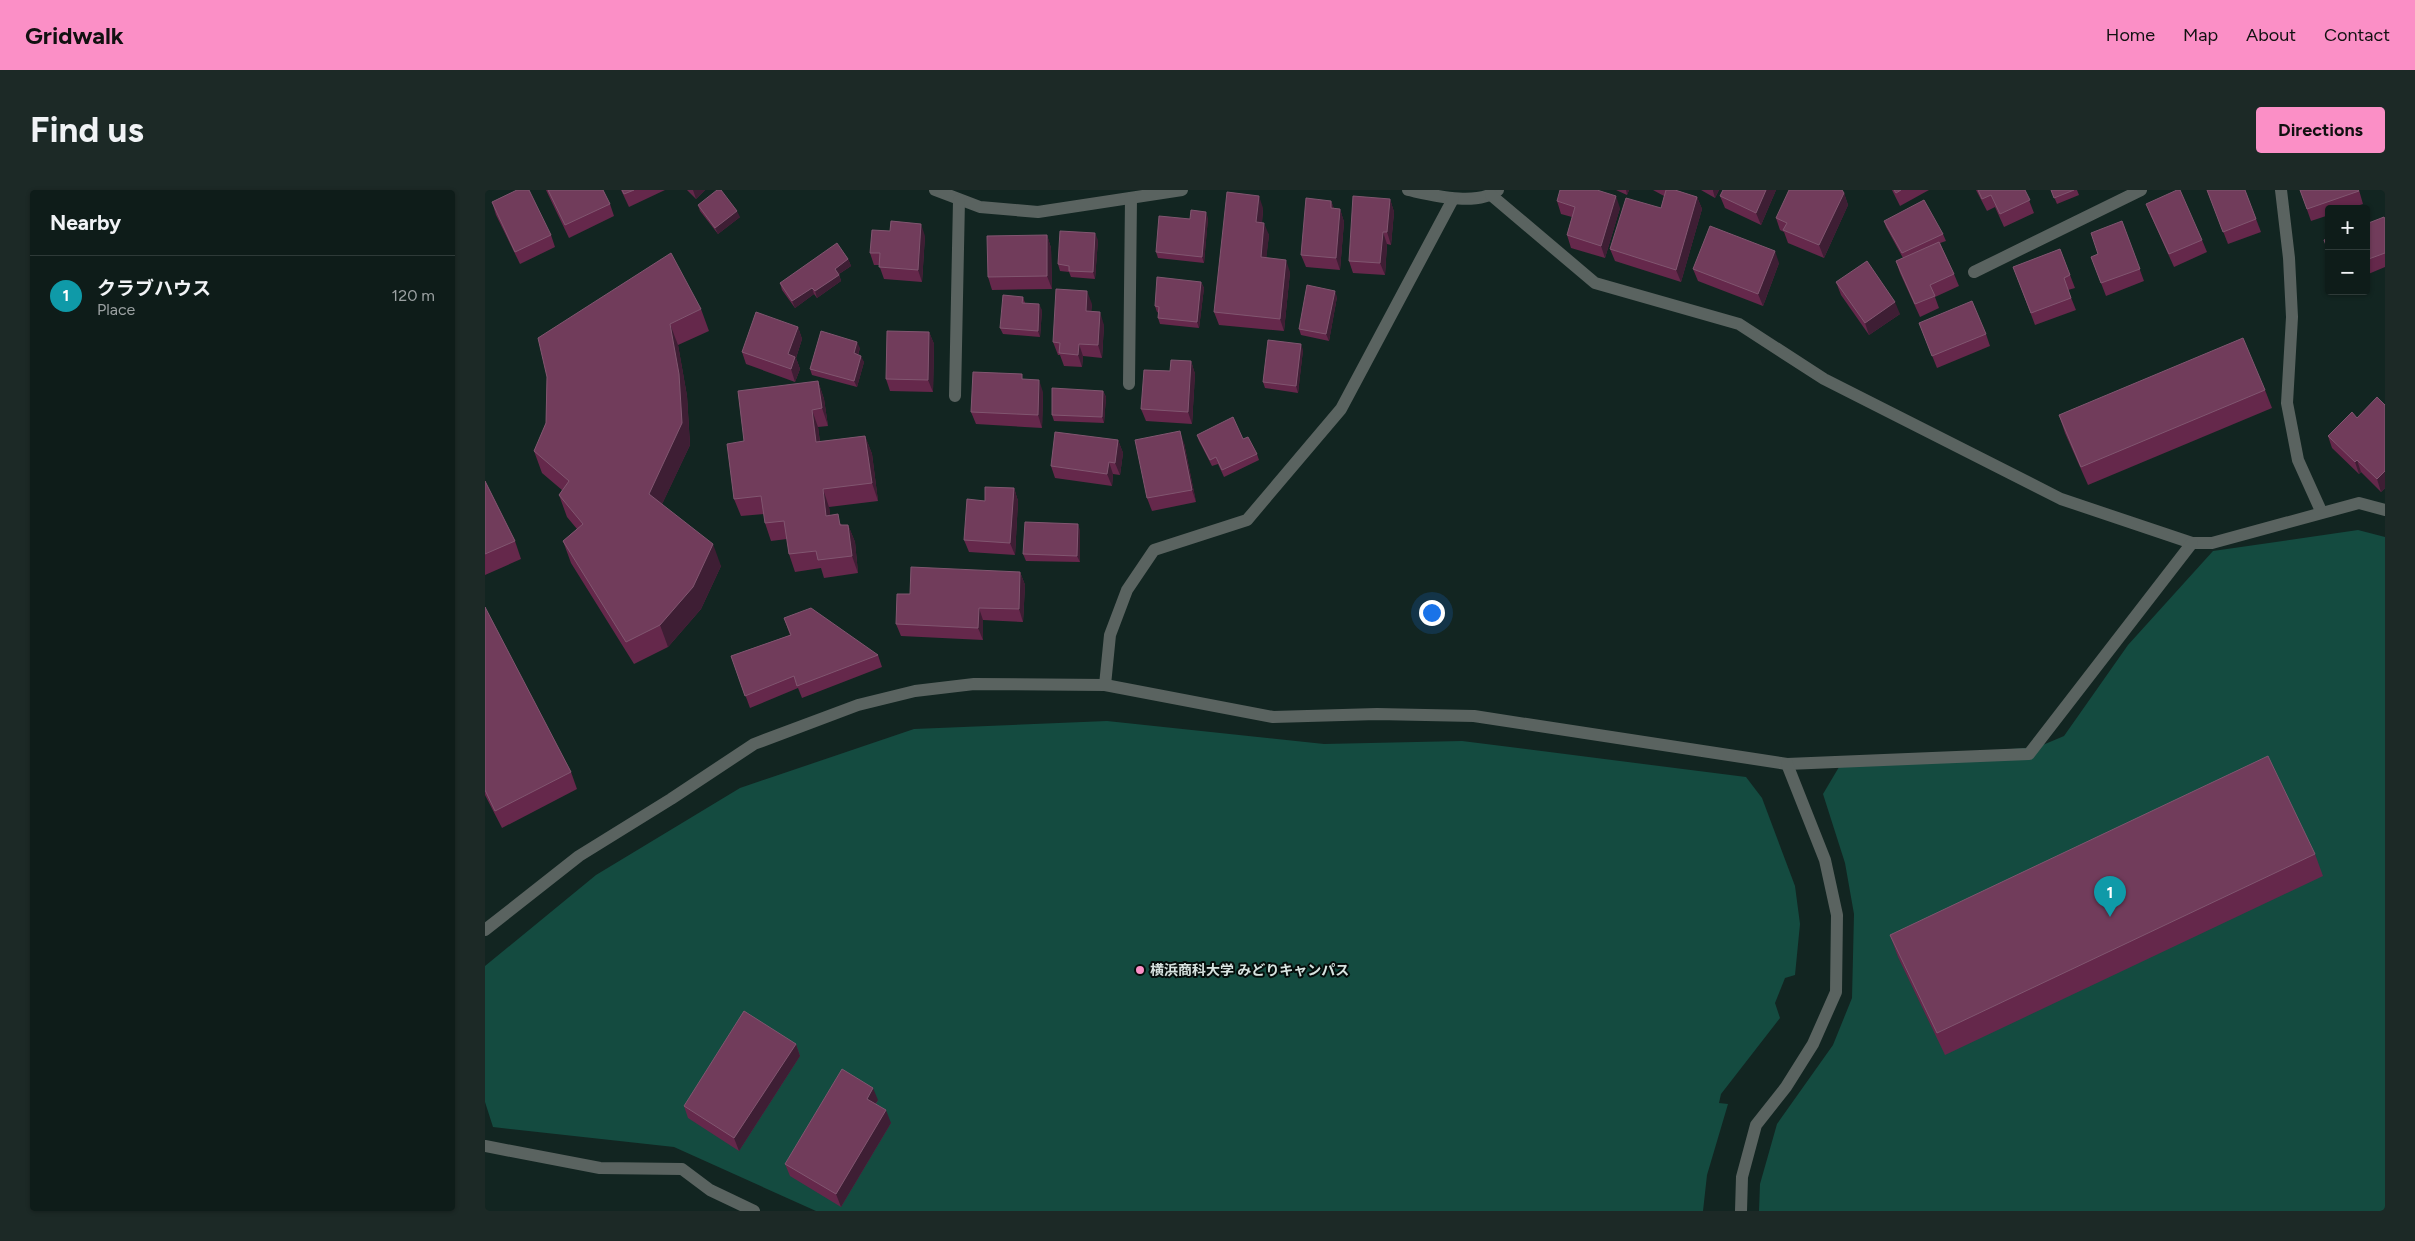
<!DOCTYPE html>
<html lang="en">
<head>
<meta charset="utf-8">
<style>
  :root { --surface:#0e1c19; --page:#1c2926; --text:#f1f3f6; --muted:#9ba1a2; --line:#2e3a38; --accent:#fb8fc6 }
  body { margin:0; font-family:Figtree,"Noto Sans JP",sans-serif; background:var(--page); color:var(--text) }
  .controls { position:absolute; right:15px; top:15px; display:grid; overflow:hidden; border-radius:5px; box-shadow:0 1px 4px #0004 }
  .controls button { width:45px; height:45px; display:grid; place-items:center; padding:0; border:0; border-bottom:1px solid var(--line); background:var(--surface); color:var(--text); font:25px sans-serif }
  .you { position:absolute; left:946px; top:422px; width:18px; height:18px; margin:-12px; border:4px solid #fff; border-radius:50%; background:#1a73e8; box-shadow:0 0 0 8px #1a73e833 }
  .badge { display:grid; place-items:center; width:32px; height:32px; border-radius:50%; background:var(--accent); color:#fff; font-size:16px; font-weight:700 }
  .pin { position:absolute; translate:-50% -41px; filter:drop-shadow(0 1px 2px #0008) }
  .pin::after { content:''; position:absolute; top:26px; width:18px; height:15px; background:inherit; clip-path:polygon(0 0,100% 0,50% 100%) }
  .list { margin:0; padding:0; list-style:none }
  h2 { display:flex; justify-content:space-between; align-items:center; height:65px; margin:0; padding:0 20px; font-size:21px }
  h2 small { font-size:16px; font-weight:400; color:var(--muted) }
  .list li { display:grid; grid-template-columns:32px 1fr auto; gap:15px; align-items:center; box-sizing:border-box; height:80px; padding:0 20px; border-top:1px solid var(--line) }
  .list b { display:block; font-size:19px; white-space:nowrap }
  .list p { margin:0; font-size:16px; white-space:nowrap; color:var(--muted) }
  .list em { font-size:16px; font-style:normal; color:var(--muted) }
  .map { position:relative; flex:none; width:1900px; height:1021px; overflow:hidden; border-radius:5px }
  header { display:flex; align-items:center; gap:30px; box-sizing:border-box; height:70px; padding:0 25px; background:var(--accent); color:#111 }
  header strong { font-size:24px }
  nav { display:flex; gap:28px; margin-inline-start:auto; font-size:18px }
  .intro { display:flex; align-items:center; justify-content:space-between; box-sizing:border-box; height:120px; padding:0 30px }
  h1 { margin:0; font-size:35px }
  .button { padding:12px 22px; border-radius:5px; background:var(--accent); color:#111; font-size:18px; font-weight:700 }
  main { display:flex; gap:30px; padding:0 30px }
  aside { flex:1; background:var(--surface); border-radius:5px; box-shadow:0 1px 4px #0004 }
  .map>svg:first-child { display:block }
  .garden { fill:#144b40 }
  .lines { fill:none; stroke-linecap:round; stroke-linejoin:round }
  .service { stroke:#5a6360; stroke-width:12 }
  .minor { stroke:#5a6360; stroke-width:12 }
  .wall { fill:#65284b }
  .shaded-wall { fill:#3e1e34 }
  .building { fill:#713c5b; stroke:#815670 }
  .poi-dot { fill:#fb8fc6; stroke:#050d0b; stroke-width:2 }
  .labels { text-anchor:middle; stroke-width:4; stroke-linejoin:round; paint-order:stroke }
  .poi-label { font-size:14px; font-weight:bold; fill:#d7e3e0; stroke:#050d0b; text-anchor:start }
</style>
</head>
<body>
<header>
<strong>Gridwalk</strong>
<nav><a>Home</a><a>Map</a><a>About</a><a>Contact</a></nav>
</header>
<div class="intro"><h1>Find us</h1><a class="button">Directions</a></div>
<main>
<aside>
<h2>Nearby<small></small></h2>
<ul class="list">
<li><span class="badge" style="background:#0f9aa8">1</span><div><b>クラブハウス</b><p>Place</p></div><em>120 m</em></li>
</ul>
</aside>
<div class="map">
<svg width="1900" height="1021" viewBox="0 0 1900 1021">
  <rect width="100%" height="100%" fill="#122521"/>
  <!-- garden -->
  <g class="garden">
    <path d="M1873,340L1900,347V1021H1274L1275,994L1292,934L1348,855L1367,808L1369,724L1360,673L1338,604L1357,572L1553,557L1579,546L1643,455L1728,361Z"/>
    <path d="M622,531L839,554L977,551L1261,587L1277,608L1310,696L1315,734L1310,785L1300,788L1290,813L1295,828L1236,904L1234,913L1243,914L1222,985L1218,1021H331L189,957L8,937L0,912V776L111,685L255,598L429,539Z"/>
  </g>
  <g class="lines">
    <!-- service -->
    <path class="service" d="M0,956L115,978L197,979L225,1000L269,1021"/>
    <!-- minor -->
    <g class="minor">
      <path d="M450,0L495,17L553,22L697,0"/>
      <path d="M923,0C947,5 992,17 1013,0"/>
      <path d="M1796,0L1804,68L1807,127L1802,213L1813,270L1836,321"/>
      <path d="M1006,5L1110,93L1254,134L1339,189L1576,309L1707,353H1727L1874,313L1900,320"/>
      <path d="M1489,82L1656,0"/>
      <path d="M644,194L646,8"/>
      <path d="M470,206L474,10"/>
      <path d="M620,495L625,445L642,400L669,360L762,330L856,219L968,9"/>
      <path d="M0,740L94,666L186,609L269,554L373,515L430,501L489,494L620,495L788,527L892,524L989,526L1302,574L1544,564L1707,353"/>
      <path d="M1256,1021L1257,987L1271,935L1301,897L1328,854L1351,802L1352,725L1340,670L1302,574"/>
    </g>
  </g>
  <!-- wall -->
  <g class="wall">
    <path d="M61,0H118L125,14L129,26L84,48Z"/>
    <path d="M136,0H180L144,17Z"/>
    <path d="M202,0H220L211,9Z"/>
    <path d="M1131,0H1144L1142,5Z"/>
    <path d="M1168,0H1190L1212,7L1217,19L1196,92L1130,71L1125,59L1176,18L1179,6Z"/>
    <path d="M1216,0H1234L1230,8Z"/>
    <path d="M1238,0H1291L1276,35L1240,18L1235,6Z"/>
    <path d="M1407,0H1444L1415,16Z"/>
    <path d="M1491,0H1540L1549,23L1519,37L1510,17L1502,21Z"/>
    <path d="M1566,0H1592L1594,5L1572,14Z"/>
    <path d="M1722,0H1760L1776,42L1743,54Z"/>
    <path d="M1815,0H1874L1878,14L1863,19H1844V25L1826,31Z"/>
    <path d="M1359,3L1363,15L1339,68L1303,53L1299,42L1295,40L1291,28Z"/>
    <path d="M905,9L909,22L906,55L902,54L900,85L868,83L864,71Z"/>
    <path d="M846,11L849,19H855L859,32L855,80L821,77L816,65Z"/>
    <path d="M1072,11L1135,18L1120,68L1086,58L1082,45L1087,27L1076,24Z"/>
    <path d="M7,12L66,45L70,57L35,74L11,25Z"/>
    <path d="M1661,14L1717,50L1722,62L1689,77L1666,26Z"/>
    <path d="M213,15L255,27L233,44L215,21Z"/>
    <path d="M778,18L777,33L784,45L781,68L805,82L799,141L734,135L729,122Z"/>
    <path d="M723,28L719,73L673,68L671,62L705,29Z"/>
    <path d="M1900,29V77L1881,85V34Z"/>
    <path d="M1399,31L1458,44L1461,51L1455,53L1469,84L1474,96L1450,107L1454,118L1435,127L1415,83L1411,71L1418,68L1401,37Z"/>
    <path d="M1637,31L1659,91L1621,106L1606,67L1613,64Z"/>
    <path d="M562,45L566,58L567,99L507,100L503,87Z"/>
    <path d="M440,46L437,92L399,89L394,75H389L385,63Z"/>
    <path d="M613,50L610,89L586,87L584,82L575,81L573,74Z"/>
    <path d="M1575,59L1590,98L1583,100L1591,120L1550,135L1528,77Z"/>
    <path d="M363,69L366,76L354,84L356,91L332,108L329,104L310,118L297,100L295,93Z"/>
    <path d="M1294,73L1278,116L1213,91L1208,79Z"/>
    <path d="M716,92L719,98L714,138L675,134L673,128L674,123L672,122L670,116Z"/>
    <path d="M1351,92L1415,124L1384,145L1356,105Z"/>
    <path d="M538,107L540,113L557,120L555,147L518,144L515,138Z"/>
    <path d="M852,107L844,151L816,145L814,139Z"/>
    <path d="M607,114L606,122L619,135L617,168L598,166L597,177L579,176L575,165H573L568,152Z"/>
    <path d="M216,119L224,141L193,155L202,206L205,255L177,314L236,376L216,419L183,457L149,474L86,373L78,351L92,339L82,327L74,305L77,300L57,283L49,261L61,233L62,187Z"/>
    <path d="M1434,133L1501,144L1505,156L1452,178Z"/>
    <path d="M313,137L317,149L311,168L315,179L310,192L261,174L257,162Z"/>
    <path d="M444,142L449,154L448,202L405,201L401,189Z"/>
    <path d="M375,158L373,165L379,172L372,197L327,185L325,179Z"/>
    <path d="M818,160L813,203L780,198L778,192Z"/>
    <path d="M706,171L710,184L707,234L661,231L656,219Z"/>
    <path d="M333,191L339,209L343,236L333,237L335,252L380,246L387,264L393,311L344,317L345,325L357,335H363L370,352L373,383L339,388L336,378L310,382L304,364L302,349L286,351L280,333L279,324L256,326L249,309L259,251Z"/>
    <path d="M1780,200L1787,218L1603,295L1580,243L1574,225Z"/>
    <path d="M618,201L621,207L619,233L569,231L567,225Z"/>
    <path d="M558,202L557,238L491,234L486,222Z"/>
    <path d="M1900,215V298L1896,302L1876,282L1874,284L1847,258L1843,246L1872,228Z"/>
    <path d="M712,245L758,249L772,264L774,270L739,287L733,274L727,276L714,251Z"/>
    <path d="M633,250L638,263L635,285L628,284L627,296L570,288L566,276Z"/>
    <path d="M699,253L711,312L667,321L662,308Z"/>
    <path d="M0,291L30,351L36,369L0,385Z"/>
    <path d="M529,298L533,311L530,365L484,362L479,350L500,311Z"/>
    <path d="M595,340V372L541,371L538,364Z"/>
    <path d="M535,382L540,395L538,432L498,430V450L416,446L411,434L425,404Z"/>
    <path d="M0,417L86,582L92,599L17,638L0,605Z"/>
    <path d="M299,428L393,465L397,477L317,508L313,498L265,518L246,466L305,445Z"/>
    <path d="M1830,664L1838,686L1460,865L1413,767L1405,745Z"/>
    <path d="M311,854L315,866L254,961L203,928L199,916Z"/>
    <path d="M393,910L391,914L406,933L356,1017L305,986L300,974Z"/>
  </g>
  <!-- shaded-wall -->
  <g class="shaded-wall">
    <path d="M208,0H220L211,9Z"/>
    <path d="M1141,0H1144L1142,5Z"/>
    <path d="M1228,0H1234L1230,8L1228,1Z"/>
    <path d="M1281,0H1291L1276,35L1271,23Z"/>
    <path d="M1359,3L1363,15L1339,68L1334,55Z"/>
    <path d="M774,6L778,18L776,44L771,32Z"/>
    <path d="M1131,6L1135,18L1120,68L1116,56Z"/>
    <path d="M1212,7L1217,19L1196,92L1191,80Z"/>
    <path d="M905,9L909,22L906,55L902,42Z"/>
    <path d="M846,11L851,23L846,18Z"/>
    <path d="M855,19L859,32L855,80L851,68Z"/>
    <path d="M252,21L255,27L233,44L230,38Z"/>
    <path d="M721,22L723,28L719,73L717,67Z"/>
    <path d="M779,33L784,45L780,80L776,67Z"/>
    <path d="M436,34L440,46L437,92L433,80Z"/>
    <path d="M898,42L902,54L900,85L895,73Z"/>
    <path d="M610,43L613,50L610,89L608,82Z"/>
    <path d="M562,45L566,58L567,99L562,86Z"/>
    <path d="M1290,61L1294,73L1278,116L1273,104Z"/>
    <path d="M363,69L366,76L352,85L350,79Z"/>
    <path d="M801,70L805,82L799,141L795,129Z"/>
    <path d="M354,85L356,91L332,108L330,101Z"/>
    <path d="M716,92L719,98L714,138L712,132Z"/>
    <path d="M327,98L329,104L310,118L307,111Z"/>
    <path d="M602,101L607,114L605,134L601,121Z"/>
    <path d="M850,101L852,107L844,151L841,144Z"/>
    <path d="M1410,112L1415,124L1384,145L1380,133Z"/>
    <path d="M554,114L557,120L555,147L553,141Z"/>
    <path d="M615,122L619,135L617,168L613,155Z"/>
    <path d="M185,134L193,155L202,206L205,255L172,325L164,304Z"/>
    <path d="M313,137L317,149L311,168L315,179L310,192L306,179L303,164Z"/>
    <path d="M444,142L449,154L448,202L443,190Z"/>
    <path d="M372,152L375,158L371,170L369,163Z"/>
    <path d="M594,154L598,166L597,177L593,165Z"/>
    <path d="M816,154L818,160L813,203L811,196Z"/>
    <path d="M376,166L379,172L372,197L369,191Z"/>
    <path d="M706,171L710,184L707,234L703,222Z"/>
    <path d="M554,190L558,202L557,238L553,225Z"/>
    <path d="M333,191L339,209L343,236L337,218Z"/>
    <path d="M618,201L621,207L619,233L617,227Z"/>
    <path d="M327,220L333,237L337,270L331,252Z"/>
    <path d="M695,241L699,253L711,312L707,300Z"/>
    <path d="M380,246L387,264L393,311L387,293Z"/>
    <path d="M633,250L638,263L635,285L630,273Z"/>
    <path d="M1872,270L1876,282L1874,284L1870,272Z"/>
    <path d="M624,272L628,284L627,296L622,284Z"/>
    <path d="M1900,281V298L1896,302L1892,289Z"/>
    <path d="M529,298L533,311L530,365L525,353Z"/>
    <path d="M338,299L344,317L348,344L341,326Z"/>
    <path d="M593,334L595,340V372L592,366Z"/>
    <path d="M363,335L370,352L373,383L367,366Z"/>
    <path d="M228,354L236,376L216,419L183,457L175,435Z"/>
    <path d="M535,382L540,395L538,432L534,419Z"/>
    <path d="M494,418L498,430V450L493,438Z"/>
    <path d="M311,854L315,866L254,961L249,948Z"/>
    <path d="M388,898L393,910L386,921L382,909Z"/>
    <path d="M401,920L406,933L356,1017L351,1004Z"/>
  </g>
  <!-- building -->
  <g class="building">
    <path d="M32,0H44L66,45L30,62L7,12Z"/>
    <path d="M63,0H118L125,14L80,35Z"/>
    <path d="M137,0H149L139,4Z"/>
    <path d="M232,0H236L252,21L230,38L213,15Z"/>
    <path d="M1075,0H1112L1131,6L1116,56L1082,45L1090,17L1072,11Z"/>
    <path d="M1181,0H1190L1212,7L1191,80L1125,59L1141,8L1176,18Z"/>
    <path d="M1238,0H1281L1271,23L1235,6Z"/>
    <path d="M1304,0H1357L1359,3L1334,55L1298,40L1302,33L1291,28Z"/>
    <path d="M1409,0H1416L1411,3Z"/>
    <path d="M1493,0H1540L1545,10L1515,24L1506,5L1497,9Z"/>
    <path d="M1566,0H1589L1569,8Z"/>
    <path d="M1692,0H1695L1717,50L1684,64L1661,14Z"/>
    <path d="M1722,0H1760L1771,29L1738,42Z"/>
    <path d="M1815,0H1873L1874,1L1822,19Z"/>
    <path d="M742,2L774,6L771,32L779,33L776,67L801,70L795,129L729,122Z"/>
    <path d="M868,6L905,9L902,42H898L895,73L864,71Z"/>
    <path d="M821,8L846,11V18L855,19L851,68L816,65Z"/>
    <path d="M1439,10L1458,44L1417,63L1399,31Z"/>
    <path d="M706,20L721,22L717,67L671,62L674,26L705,29Z"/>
    <path d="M1899,27L1900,29V63L1881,70V34Z"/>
    <path d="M406,31L436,34L433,80L394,77L395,63H385L387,40L405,41Z"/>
    <path d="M1637,31L1655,79L1616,93L1606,67L1613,64L1606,43Z"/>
    <path d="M1225,36L1290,61L1273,104L1208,79Z"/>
    <path d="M575,41L610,43L608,82L584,81V76L573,74Z"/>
    <path d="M562,45V86L503,87L502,46Z"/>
    <path d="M1844,48V63L1839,50Z"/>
    <path d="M1454,52L1469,84L1445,95L1450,106L1430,114L1411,71Z"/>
    <path d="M352,53L363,69L350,79L354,85L330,101L327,98L307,111L295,93Z"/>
    <path d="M1575,59L1585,85L1579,88L1586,108L1546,123L1528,77Z"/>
    <path d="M186,63L216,119L185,134L194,184L197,233L164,304L228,354L208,397L175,435L141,452L78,351L98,334L74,305L84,291L49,261L61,233L62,187L53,148Z"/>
    <path d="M1382,71L1410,112L1380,133L1351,92Z"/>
    <path d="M672,87L716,92L712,132L673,128L674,117L670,116Z"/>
    <path d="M822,95L850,101L841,144L814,139Z"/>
    <path d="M571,99L602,101L601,121L615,122L613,155L594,154L593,165L574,163L575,153L568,152Z"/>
    <path d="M518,105L538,107L537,113L554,114L553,141L515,138Z"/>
    <path d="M1487,111L1501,144L1447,166L1434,133Z"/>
    <path d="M271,122L313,137L303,164L310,167L306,179L257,162Z"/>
    <path d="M336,141L372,152L369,163L376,166L369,191L325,179Z"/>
    <path d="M402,141L444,142L443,190L401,189Z"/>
    <path d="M1758,148L1780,200L1596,277L1574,225Z"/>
    <path d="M783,150L816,154L811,196L778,192Z"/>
    <path d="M686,170L706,171L703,222L656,219L659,180L685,181Z"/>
    <path d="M488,182L537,184V189L554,190L553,225L486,222Z"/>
    <path d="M333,191L337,218L327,220L331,252L380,246L387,293L338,299L341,326L353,324L355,335H363L367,366L333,370L331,361L304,364L299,331L280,333L276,306L249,309L242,254L259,251L253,201Z"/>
    <path d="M567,198L618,201L617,227L567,225Z"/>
    <path d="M1892,207L1900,215V281L1892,289L1872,270L1870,272L1843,246L1867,222L1872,228Z"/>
    <path d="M748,227L758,249L763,247L772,264L737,280L731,267L725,270L712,245Z"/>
    <path d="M695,241L707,300L662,308L650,250Z"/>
    <path d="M570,242L633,250L630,273L624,272L622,284L566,276Z"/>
    <path d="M0,291L30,351L0,364Z"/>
    <path d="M500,297L529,298L525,353L479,350L482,309L500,311Z"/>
    <path d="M540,332L593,334L592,366L538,364Z"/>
    <path d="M426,377L535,382L534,419L494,418L493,438L411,434L412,404H425Z"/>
    <path d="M0,417L86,582L10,621L0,600Z"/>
    <path d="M326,418L393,465L312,496L309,486L260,506L246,466L306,445L299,428Z"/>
    <path d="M1783,566L1830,664L1452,843L1405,745Z"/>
    <path d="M259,821L311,854L249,948L199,916Z"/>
    <path d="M357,879L388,898L382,909L401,920L351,1004L300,974Z"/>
  </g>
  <!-- markers -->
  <circle class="poi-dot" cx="655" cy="780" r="5"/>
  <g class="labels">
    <!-- poi labels -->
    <g class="poi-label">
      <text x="665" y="785">横浜商科大学 みどりキャンパス</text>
    </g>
  </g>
</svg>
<div class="controls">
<button>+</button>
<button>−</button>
</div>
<div class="you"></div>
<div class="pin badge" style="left:1625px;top:727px;background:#0f9aa8">1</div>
</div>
</main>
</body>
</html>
